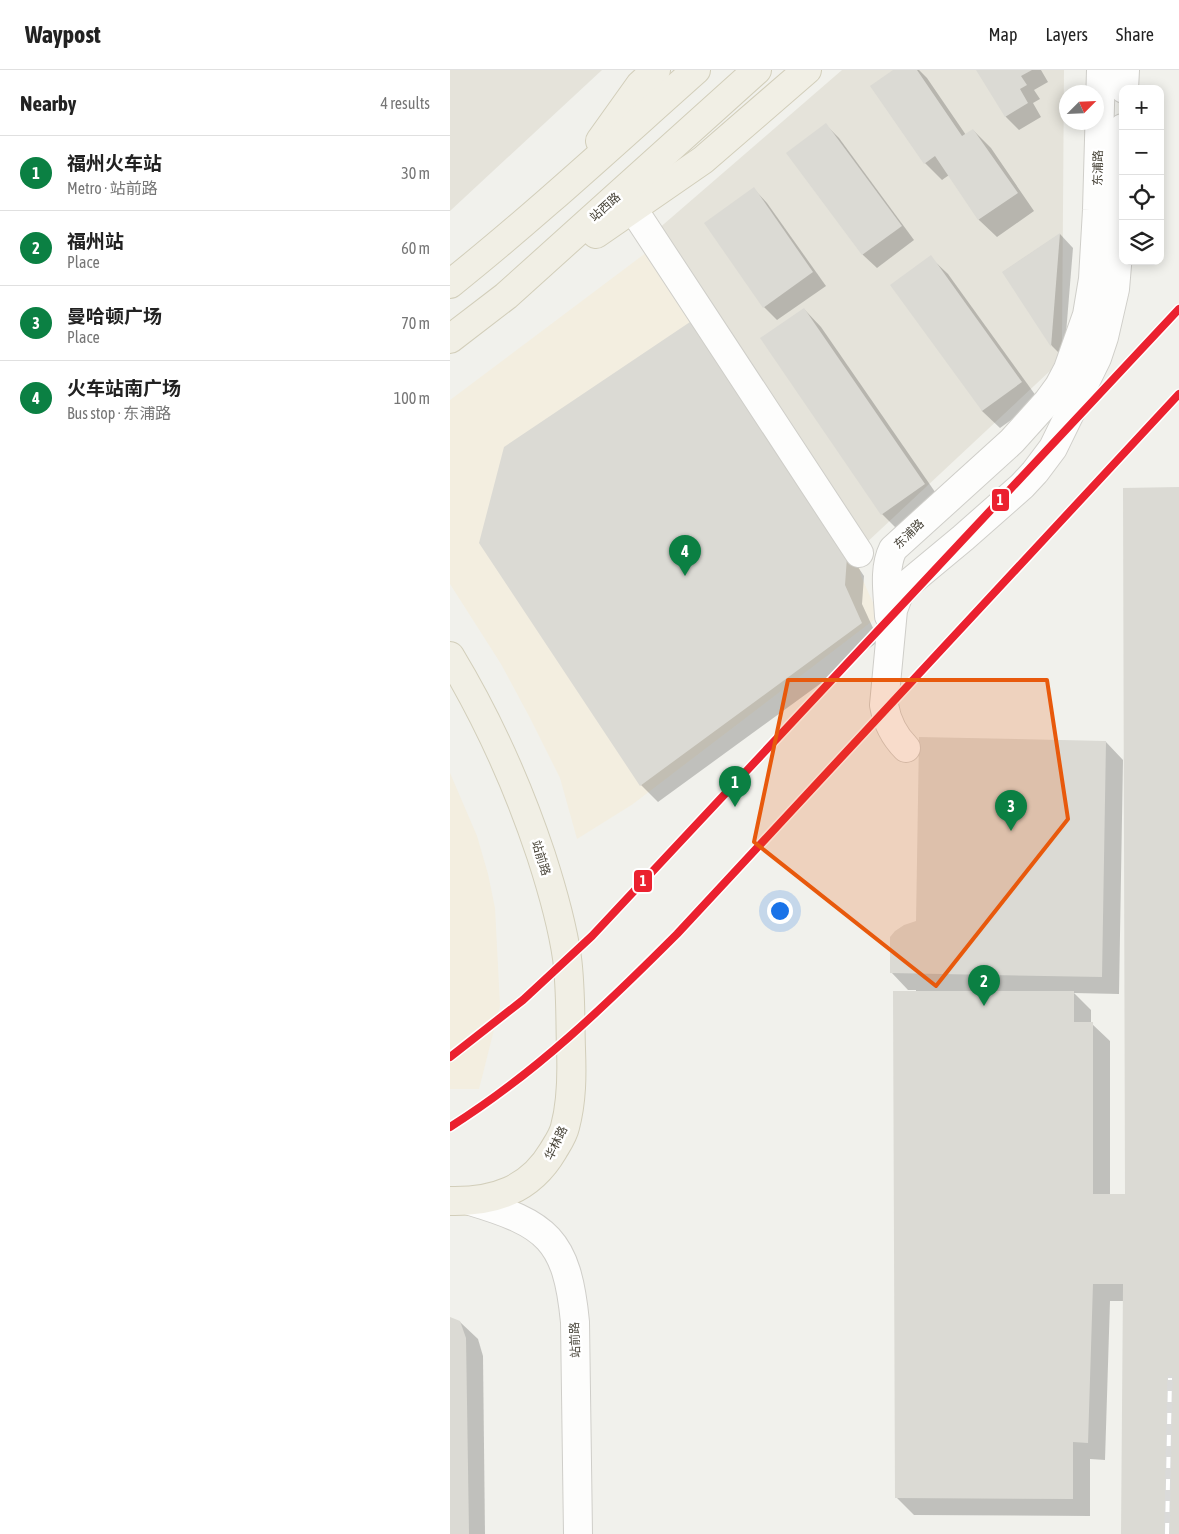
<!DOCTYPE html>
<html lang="en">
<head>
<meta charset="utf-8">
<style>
  :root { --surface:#fff; --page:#f2f2f2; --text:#222; --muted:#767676; --line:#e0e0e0; --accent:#0b8043 }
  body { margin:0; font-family:"Asap Condensed","Noto Sans SC",sans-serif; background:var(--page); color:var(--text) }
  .controls { position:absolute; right:15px; top:15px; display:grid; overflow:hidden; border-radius:10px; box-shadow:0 2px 12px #0003 }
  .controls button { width:45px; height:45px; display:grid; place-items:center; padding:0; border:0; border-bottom:1px solid var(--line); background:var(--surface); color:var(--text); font:25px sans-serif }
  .compass { position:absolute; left:609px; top:15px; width:45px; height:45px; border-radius:50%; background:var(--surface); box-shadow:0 2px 12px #0003; rotate:66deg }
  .you { position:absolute; left:329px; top:840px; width:18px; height:18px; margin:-12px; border:4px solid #fff; border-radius:50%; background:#1a73e8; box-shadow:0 0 0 8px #1a73e833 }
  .badge { display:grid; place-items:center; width:32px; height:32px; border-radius:50%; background:var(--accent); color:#fff; font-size:16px; font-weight:700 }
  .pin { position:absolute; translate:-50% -41px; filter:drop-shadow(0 1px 2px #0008) }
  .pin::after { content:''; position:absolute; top:26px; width:18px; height:15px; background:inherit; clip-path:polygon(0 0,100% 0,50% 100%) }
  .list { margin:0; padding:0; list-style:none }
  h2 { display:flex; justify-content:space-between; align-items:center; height:65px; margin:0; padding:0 20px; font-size:21px }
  h2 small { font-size:16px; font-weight:400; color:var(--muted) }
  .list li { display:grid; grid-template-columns:32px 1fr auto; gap:15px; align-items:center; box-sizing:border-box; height:75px; padding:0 20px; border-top:1px solid var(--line) }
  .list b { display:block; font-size:19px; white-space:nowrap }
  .list p { margin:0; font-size:16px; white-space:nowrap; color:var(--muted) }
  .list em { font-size:16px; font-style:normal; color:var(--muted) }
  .icon { flex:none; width:28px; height:28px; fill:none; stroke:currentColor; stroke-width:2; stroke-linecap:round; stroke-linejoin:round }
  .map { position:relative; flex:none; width:729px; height:1464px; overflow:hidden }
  header { display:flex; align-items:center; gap:30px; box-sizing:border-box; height:70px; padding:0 25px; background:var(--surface); border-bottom:1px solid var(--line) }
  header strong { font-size:24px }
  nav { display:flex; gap:28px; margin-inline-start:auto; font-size:18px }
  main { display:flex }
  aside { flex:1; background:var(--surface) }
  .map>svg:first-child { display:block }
  .residential { fill:#e5e3da }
  .commercial { fill:#f3eee0 }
  .shadow { fill:#0003 }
  .building { fill:#dbdad4 }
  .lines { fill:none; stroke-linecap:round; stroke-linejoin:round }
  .minor-casing { stroke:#cfcec9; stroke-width:30 }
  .major-casing { stroke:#d2ceba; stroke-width:30 }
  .minor { stroke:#fdfdfc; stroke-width:28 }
  .major { stroke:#f1efe5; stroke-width:28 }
  .rail-casing { stroke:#dadad9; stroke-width:5.5 }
  .rail { stroke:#fff; stroke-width:4; stroke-dasharray:11; stroke-linecap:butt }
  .metro-1-casing { stroke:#fff; stroke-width:11 }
  .metro-1 { stroke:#eb212f; stroke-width:8 }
  .marked { fill:#e8590c; fill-opacity:0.2; stroke:#e8590c; stroke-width:4; stroke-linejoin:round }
  .labels { text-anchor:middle; stroke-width:5; stroke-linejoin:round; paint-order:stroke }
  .street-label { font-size:12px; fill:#474338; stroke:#fff }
  .line-badge { stroke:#fff; stroke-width:2 }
  .badge-label { font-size:14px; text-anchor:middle; font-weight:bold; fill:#fff }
</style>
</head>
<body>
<header>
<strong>Waypost</strong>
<nav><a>Map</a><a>Layers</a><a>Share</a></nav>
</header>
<main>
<aside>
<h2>Nearby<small>4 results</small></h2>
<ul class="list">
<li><span class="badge">1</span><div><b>福州火车站</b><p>Metro · 站前路</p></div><em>30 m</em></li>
<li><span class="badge">2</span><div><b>福州站</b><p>Place</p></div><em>60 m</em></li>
<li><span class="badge">3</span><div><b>曼哈顿广场</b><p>Place</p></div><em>70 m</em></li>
<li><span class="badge">4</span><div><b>火车站南广场</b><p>Bus stop · 东浦路</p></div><em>100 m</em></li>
</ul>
</aside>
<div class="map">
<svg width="729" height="1464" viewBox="0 0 729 1464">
  <rect width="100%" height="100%" fill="#f1f1ec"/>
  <!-- residential -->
  <g class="residential">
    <path d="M0,0H152L0,141Z"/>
    <path d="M392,0H614L612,278L601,300L414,475L207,160Z"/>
  </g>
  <!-- commercial -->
  <g class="commercial">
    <path d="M213,170L409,494L411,506L429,546L183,734L127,769L110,708L80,648L51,594L0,514V330Z"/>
    <path d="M0,703L27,766L38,804L45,838L50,936L29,1019H0Z"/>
  </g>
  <!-- shadow -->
  <g class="shadow">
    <path d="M445,0H469L477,8L516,65L523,60L541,78L584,141L547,167L529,150L499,105L492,110L475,93Z"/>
    <path d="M528,0H591L598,12L584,20L590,29L583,33L591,47L569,60L556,47Z"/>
    <path d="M376,55L389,68L464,170L427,198L413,185L338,83Z"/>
    <path d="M304,119L317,133L376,216L327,250L314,237Z"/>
    <path d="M610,164L623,178L614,288L602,276L553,202Z"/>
    <path d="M480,187L498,204L589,330L550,358L532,341Z"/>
    <path d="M354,239L371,257L492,432L450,462L432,444Z"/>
    <path d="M240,254L257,271L414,506L412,534L429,571L208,732L191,715Z"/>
    <path d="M729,419V1464H673L674,1231H660L655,1390L640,1389V1446L464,1445L447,1428L466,920H458L441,902L467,852L656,672L673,690L669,924L624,923L641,940V953L660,971V1125H677Z"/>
    <path d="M0,1248L10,1252L28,1269L33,1286L35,1464H0Z"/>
  </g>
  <!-- building -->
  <g class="building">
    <path d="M443,0H467L512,66L523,59L568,123L528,150L485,86L474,94L420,16Z"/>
    <path d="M526,0H582L571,6L577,15L570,19L578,33L555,47Z"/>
    <path d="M376,53L452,156L412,185L336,83Z"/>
    <path d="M304,117L363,202L313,238L254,153Z"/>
    <path d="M610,163L601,277L552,202Z"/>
    <path d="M481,185L572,312L532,341L440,215Z"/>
    <path d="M354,238L475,414L431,445L310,268Z"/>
    <path d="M240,252L397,487L395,515L412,553L190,716L29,473L54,377Z"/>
    <path d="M729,417V1464H671L673,1214H643L638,1373L623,1372V1429L445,1428L443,921H624V952H643V1124H675L673,418Z"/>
    <path d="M469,667L656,671L652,907L440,903V867L445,861L454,855L466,851Z"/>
    <path d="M0,1247L10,1251L16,1268L19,1464H0Z"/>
  </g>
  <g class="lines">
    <defs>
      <g id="minor">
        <path d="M674,19L675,0"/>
        <path d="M183,139L409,483"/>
        <path d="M439,546C438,525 433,499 443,479L562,371L598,331L609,316L618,299L637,245L643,209L647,140L651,0"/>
        <path d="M456,678C443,665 437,652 434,635L443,540L449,524L460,512L513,468L572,416L585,402L603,378L647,288L654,267L665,219L669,172L673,58"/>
        <path d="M20,1131C97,1154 117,1169 125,1252L128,1464"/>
      </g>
      <g id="major">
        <path d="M150,71L190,15L206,0"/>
        <path d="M146,164L253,90L357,0"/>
        <path d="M0,214C85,146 165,72 246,0"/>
        <path d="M0,269L56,226L307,0"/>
        <path d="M0,586C38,649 68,716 91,785C102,819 112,853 117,888C121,918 120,948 121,979C122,1005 122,1031 115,1057C113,1066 107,1074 103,1081C80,1120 44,1132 0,1131"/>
      </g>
    </defs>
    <!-- minor casing -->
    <use href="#minor" class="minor-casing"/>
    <!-- major casing -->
    <use href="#major" class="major-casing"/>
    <!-- minor -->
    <use href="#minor" class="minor"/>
    <!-- major -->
    <use href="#major" class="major"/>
    <defs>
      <path id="rail" d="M717,1464L720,1308"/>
    </defs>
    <!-- rail casing -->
    <use href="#rail" class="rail-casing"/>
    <!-- rail -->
    <use href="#rail" class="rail"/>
    <defs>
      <g id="metro-1">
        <path d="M0,987L73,930L142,866L729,239"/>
        <path d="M0,1057C86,1003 156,935 227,864L729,324"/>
      </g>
    </defs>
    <!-- metro-1 casing -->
    <use href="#metro-1" class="metro-1-casing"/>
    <!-- metro-1 -->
    <use href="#metro-1" class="metro-1"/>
  </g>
  <!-- marked area -->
  <path class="marked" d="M338,610H597L618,749L486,916L304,772Z"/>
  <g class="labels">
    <!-- street labels -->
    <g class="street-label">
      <text transform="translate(648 98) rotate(-89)" y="4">东浦路</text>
      <text transform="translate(155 137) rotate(-42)" y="4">站西路</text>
      <text transform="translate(459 464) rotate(-44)" y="4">东浦路</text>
      <text transform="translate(91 788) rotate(72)" y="4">站前路</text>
      <text transform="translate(106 1073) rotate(-64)" y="4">华林路</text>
      <text transform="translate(125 1270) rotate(-92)" y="4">站前路</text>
    </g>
  </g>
  <g class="line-badge">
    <rect x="541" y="418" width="19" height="24" rx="5" fill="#eb212f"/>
    <rect x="183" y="799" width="20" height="24" rx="5" fill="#eb212f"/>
  </g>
  <g class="badge-label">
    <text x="550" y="435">1</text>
    <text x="193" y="816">1</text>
  </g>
</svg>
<div class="controls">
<button>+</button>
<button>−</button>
<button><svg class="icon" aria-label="locate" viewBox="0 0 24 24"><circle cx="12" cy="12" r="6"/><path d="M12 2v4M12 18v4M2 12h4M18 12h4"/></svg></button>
<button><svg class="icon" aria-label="layers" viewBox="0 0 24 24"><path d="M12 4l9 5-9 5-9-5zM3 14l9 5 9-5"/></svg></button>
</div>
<svg class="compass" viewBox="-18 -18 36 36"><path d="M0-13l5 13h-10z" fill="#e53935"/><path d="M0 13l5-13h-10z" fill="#767676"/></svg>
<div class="you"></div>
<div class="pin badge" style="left:285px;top:737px">1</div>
<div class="pin badge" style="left:534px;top:936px">2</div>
<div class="pin badge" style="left:561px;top:761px">3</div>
<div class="pin badge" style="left:235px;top:506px">4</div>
</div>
</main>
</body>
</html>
